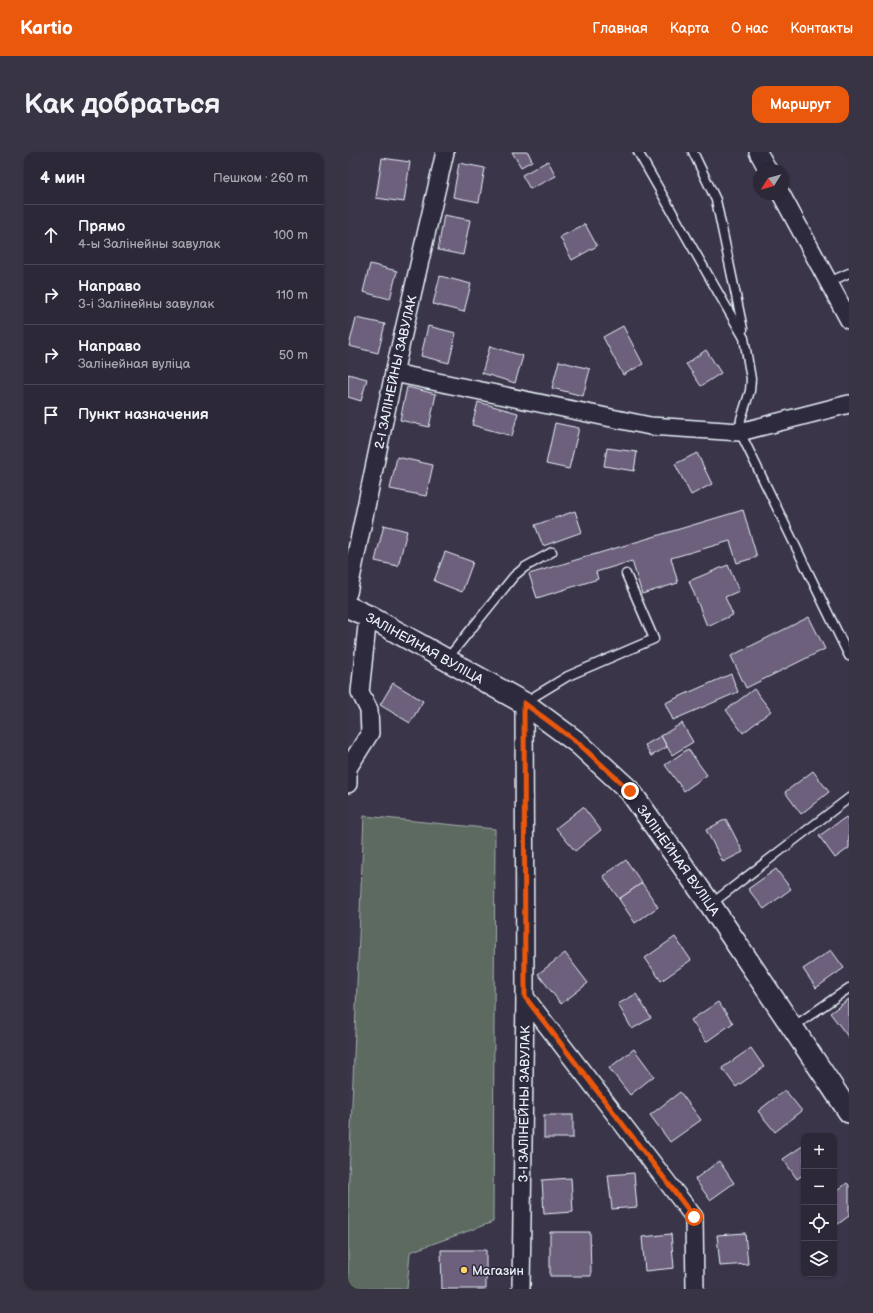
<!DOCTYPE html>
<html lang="ru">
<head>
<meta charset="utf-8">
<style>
  :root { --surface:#2c2838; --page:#383443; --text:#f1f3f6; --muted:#a6a6ae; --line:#484453; --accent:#ea580c }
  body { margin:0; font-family:"Balsamiq Sans",sans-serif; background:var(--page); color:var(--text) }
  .controls { position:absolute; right:12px; bottom:12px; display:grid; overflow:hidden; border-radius:8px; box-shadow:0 1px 3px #0004 }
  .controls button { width:36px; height:36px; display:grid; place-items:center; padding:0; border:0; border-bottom:1px solid var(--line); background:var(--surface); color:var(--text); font:20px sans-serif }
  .compass { position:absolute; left:405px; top:12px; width:36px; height:36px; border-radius:50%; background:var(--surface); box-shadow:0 1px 3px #0004; rotate:233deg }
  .stop { position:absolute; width:12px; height:12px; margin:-9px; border:3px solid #ea580c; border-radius:50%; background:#fff }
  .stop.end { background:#ea580c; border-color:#fff; box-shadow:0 1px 4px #0008 }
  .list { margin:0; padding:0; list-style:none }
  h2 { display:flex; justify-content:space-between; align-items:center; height:52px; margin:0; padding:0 16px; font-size:17px }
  h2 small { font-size:13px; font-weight:400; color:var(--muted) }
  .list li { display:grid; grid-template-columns:26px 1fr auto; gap:12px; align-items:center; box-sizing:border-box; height:60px; padding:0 16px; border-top:1px solid var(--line) }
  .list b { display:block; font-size:15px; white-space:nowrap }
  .list p { margin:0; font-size:13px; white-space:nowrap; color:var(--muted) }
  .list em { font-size:13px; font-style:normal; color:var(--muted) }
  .icon { flex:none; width:22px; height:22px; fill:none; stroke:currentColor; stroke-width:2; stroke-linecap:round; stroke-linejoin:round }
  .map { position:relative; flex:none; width:501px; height:1137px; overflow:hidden; border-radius:12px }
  header { display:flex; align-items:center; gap:24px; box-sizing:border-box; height:56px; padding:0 20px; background:var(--accent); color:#fff }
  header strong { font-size:19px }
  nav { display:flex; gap:22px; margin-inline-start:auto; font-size:14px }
  .intro { display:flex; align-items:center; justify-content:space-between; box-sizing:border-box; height:96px; padding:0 24px }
  h1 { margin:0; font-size:28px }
  .button { padding:10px 18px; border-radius:12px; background:var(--accent); color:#fff; font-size:14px; font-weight:700 }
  main { display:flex; gap:24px; padding:0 24px }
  aside { flex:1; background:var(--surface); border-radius:12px; box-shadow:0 1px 3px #0004 }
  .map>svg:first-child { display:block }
  .green { fill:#5c6a60; stroke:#a2aeac }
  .building { fill:#6d607d; stroke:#e8f1f8 }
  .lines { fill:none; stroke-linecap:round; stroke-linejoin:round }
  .service-casing { stroke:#e8f1f8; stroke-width:11 }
  .minor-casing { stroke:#e8f1f8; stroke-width:20 }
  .tertiary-casing { stroke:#e8f1f8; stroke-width:24 }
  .service { stroke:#2f2a3d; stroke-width:8 }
  .minor { stroke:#2f2a3d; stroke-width:17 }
  .tertiary { stroke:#2f2a3d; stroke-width:21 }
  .route { stroke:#ea580c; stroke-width:5 }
  .poi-dot { fill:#ffd166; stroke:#2f2a3d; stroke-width:1.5 }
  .labels { text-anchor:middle; stroke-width:3; stroke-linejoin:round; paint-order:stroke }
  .street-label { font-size:13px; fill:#e8f1f8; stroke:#2f2a3d }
  .poi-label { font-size:13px; fill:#e8f1f8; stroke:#2f2a3d; text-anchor:start }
</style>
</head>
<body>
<header>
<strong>Kartio</strong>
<nav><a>Главная</a><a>Карта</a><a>О нас</a><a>Контакты</a></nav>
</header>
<div class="intro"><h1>Как добраться</h1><a class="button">Маршрут</a></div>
<main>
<aside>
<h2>4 мин<small>Пешком · 260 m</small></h2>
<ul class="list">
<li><svg class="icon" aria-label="ahead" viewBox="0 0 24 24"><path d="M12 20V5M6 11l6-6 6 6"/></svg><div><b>Прямо</b><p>4-ы Залінейны завулак</p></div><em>100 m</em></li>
<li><svg class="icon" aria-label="right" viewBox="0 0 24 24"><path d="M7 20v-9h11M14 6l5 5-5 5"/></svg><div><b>Направо</b><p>3-і Залінейны завулак</p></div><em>110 m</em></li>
<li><svg class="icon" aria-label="right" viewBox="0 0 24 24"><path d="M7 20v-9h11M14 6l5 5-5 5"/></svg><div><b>Направо</b><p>Залінейная вуліца</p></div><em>50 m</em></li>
<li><svg class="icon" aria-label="arrive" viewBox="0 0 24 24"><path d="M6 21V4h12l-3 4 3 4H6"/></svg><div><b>Пункт назначения</b></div></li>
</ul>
</aside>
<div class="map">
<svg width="501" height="1137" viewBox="0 0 501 1137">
  <rect width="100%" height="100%" fill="#3b354a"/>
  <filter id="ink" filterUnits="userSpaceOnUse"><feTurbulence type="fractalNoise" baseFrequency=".025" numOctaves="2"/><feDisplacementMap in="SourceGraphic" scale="8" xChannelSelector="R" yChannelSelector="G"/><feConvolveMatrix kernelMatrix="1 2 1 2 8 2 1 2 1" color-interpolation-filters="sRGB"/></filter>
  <g filter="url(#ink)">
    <!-- green -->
    <path class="green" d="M16,664L147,677L145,1070L62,1100L59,1137H0V1048Z"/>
    <!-- building -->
    <g class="building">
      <path d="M164,0H180L184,9L173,15Z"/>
      <path d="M34,6L62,10L56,50L28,46Z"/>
      <path d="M200,9L208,24L182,37L174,23Z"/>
      <path d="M111,11L137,16L131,50L105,45Z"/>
      <path d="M96,63L122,68L115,103L90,98Z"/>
      <path d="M237,72L249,94L224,108L212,85Z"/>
      <path d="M22,112L49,119L42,147L15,140Z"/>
      <path d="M92,124L123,132L116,160L85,152Z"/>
      <path d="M8,166L37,172L30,201L1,194Z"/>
      <path d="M80,174L108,181L101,211L73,204Z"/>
      <path d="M275,174L295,212L275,223L255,185Z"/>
      <path d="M142,194L175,204L167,231L134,221Z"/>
      <path d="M358,198L373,221L353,234L338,212Z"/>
      <path d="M211,209L242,217L235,244L204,236Z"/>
      <path d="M0,222L19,227L13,249L0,245Z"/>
      <path d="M59,235L88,242L81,275L52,268Z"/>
      <path d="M130,250L170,261L164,284L124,273Z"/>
      <path d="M207,271L231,276L221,317L198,312Z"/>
      <path d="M259,296L289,300L286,319L256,314Z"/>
      <path d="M349,301L364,332L343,343L327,312Z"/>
      <path d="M49,305L85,313L78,344L42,337Z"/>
      <path d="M395,358L409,405L389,411L382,389L323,406L330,431L294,442L284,409L248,420L250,427L189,446L181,422Z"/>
      <path d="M227,359L234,380L195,394L187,373Z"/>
      <path d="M36,373L59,379L50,414L27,409Z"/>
      <path d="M97,400L125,410L114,440L86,429Z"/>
      <path d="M380,413L391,439L377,445L385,463L359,474L341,429Z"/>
      <path d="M461,465L477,497L398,536L383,504Z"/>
      <path d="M383,522L390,540L325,568L317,551Z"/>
      <path d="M45,531L75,549L62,571L32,553Z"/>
      <path d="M406,537L423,559L395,581L378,558Z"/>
      <path d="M334,571L345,590L324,603L313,584Z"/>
      <path d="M313,584L319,595L303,604L297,593Z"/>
      <path d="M340,597L359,623L336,639L317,613Z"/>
      <path d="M465,619L481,640L453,662L437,640Z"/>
      <path d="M235,655L253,678L227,699L208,676Z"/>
      <path d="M498,665L501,669V696L487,706L471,684Z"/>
      <path d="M378,667L395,700L375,710L358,678Z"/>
      <path d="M278,708L294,731L271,747L255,724Z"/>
      <path d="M428,717L443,737L416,757L400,737Z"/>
      <path d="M294,731L310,755L287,771L271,747Z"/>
      <path d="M327,785L343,808L313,829L297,806Z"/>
      <path d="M483,798L496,816L468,836L455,817Z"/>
      <path d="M217,801L240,831L213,852L190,822Z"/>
      <path d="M288,842L303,866L284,877L270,852Z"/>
      <path d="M501,847V886L482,861Z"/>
      <path d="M370,850L385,871L358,890L343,868Z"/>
      <path d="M403,896L416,915L388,935L374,916Z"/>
      <path d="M286,897L306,924L282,943L261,916Z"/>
      <path d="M437,938L454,959L427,980L410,959Z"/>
      <path d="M332,940L353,968L322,990L302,963Z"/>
      <rect x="196" y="963" width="29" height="23"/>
      <path d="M456,993V1022L449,1027L435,1007Z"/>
      <path d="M371,1009L386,1031L362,1048L347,1027Z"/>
      <path d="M286,1021L289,1055L264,1057L260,1023Z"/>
      <path d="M223,1026L225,1060L196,1062L194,1028Z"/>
      <path d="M499,1031L501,1033V1064L486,1075V1041Z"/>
      <path d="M202,1080H242L243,1124H202Z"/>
      <path d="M397,1081L400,1112L372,1114L369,1083Z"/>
      <path d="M323,1082L326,1116L297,1119L294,1085Z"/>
      <path d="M93,1098H138V1137H94Z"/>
    </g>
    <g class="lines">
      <defs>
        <g id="service">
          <path d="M290,0L396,186L403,227L402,239L393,267L392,280L501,504"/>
          <path d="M345,0L368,48L395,177"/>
          <path d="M481,130L501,121"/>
          <path d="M99,507L166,424L177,415L204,400"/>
          <path d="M177,550L220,524L306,487L278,422"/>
          <path d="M363,752L501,646"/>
          <path d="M445,875L501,836"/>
        </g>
        <g id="minor">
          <path d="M410,0L420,18"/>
          <path d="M433,42L501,168"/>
          <path d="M46,221L302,274L392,280L501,252"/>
          <path id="s1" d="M0,441L46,221L97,0"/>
          <path d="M0,632V616L22,581L21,558L12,540L20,464"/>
          <path d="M177,845L346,1065L347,1137"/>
          <path id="s2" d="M173,1137L177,845L176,551"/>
        </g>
        <g id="tertiary">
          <path id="s3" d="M0,455L20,464L176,551L230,591L282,639L362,752L501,960"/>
        </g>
      </defs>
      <!-- service casing -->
      <use href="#service" class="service-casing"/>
      <!-- minor casing -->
      <use href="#minor" class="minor-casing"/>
      <!-- tertiary casing -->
      <use href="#tertiary" class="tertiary-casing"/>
      <!-- service -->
      <use href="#service" class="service"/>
      <!-- minor -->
      <use href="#minor" class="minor"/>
      <!-- tertiary -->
      <use href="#tertiary" class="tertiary"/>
    </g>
  </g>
  <g class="lines" filter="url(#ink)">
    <!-- route -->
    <path class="route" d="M282,639L230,591L176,551L177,845L346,1065"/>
  </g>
  <!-- markers -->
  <circle class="poi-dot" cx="116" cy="1118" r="4"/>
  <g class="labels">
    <!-- street labels -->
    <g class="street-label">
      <text dy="5" stroke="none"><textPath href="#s1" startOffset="226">2-І ЗАЛІНЕЙНЫ ЗАВУЛАК</textPath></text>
      <text dy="5" stroke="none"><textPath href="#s3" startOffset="87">ЗАЛІНЕЙНАЯ ВУЛІЦА</textPath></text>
      <text dy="5" stroke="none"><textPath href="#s3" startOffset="423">ЗАЛІНЕЙНАЯ ВУЛІЦА</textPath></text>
      <text dy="5" stroke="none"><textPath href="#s2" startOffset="185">3-І ЗАЛІНЕЙНЫ ЗАВУЛАК</textPath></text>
    </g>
    <!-- poi labels -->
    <g class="poi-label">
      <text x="124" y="1123">Магазин</text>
    </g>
  </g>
</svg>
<div class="controls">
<button>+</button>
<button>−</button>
<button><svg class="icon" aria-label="locate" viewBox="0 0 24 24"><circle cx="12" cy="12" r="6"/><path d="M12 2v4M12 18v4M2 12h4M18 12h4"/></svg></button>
<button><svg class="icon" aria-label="layers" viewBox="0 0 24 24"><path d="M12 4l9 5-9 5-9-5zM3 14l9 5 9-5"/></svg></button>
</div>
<svg class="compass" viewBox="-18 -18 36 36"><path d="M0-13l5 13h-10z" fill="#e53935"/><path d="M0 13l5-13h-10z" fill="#a6a6ae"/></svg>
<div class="stop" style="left:346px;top:1065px"></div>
<div class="stop end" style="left:282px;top:639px"></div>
</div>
</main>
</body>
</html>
